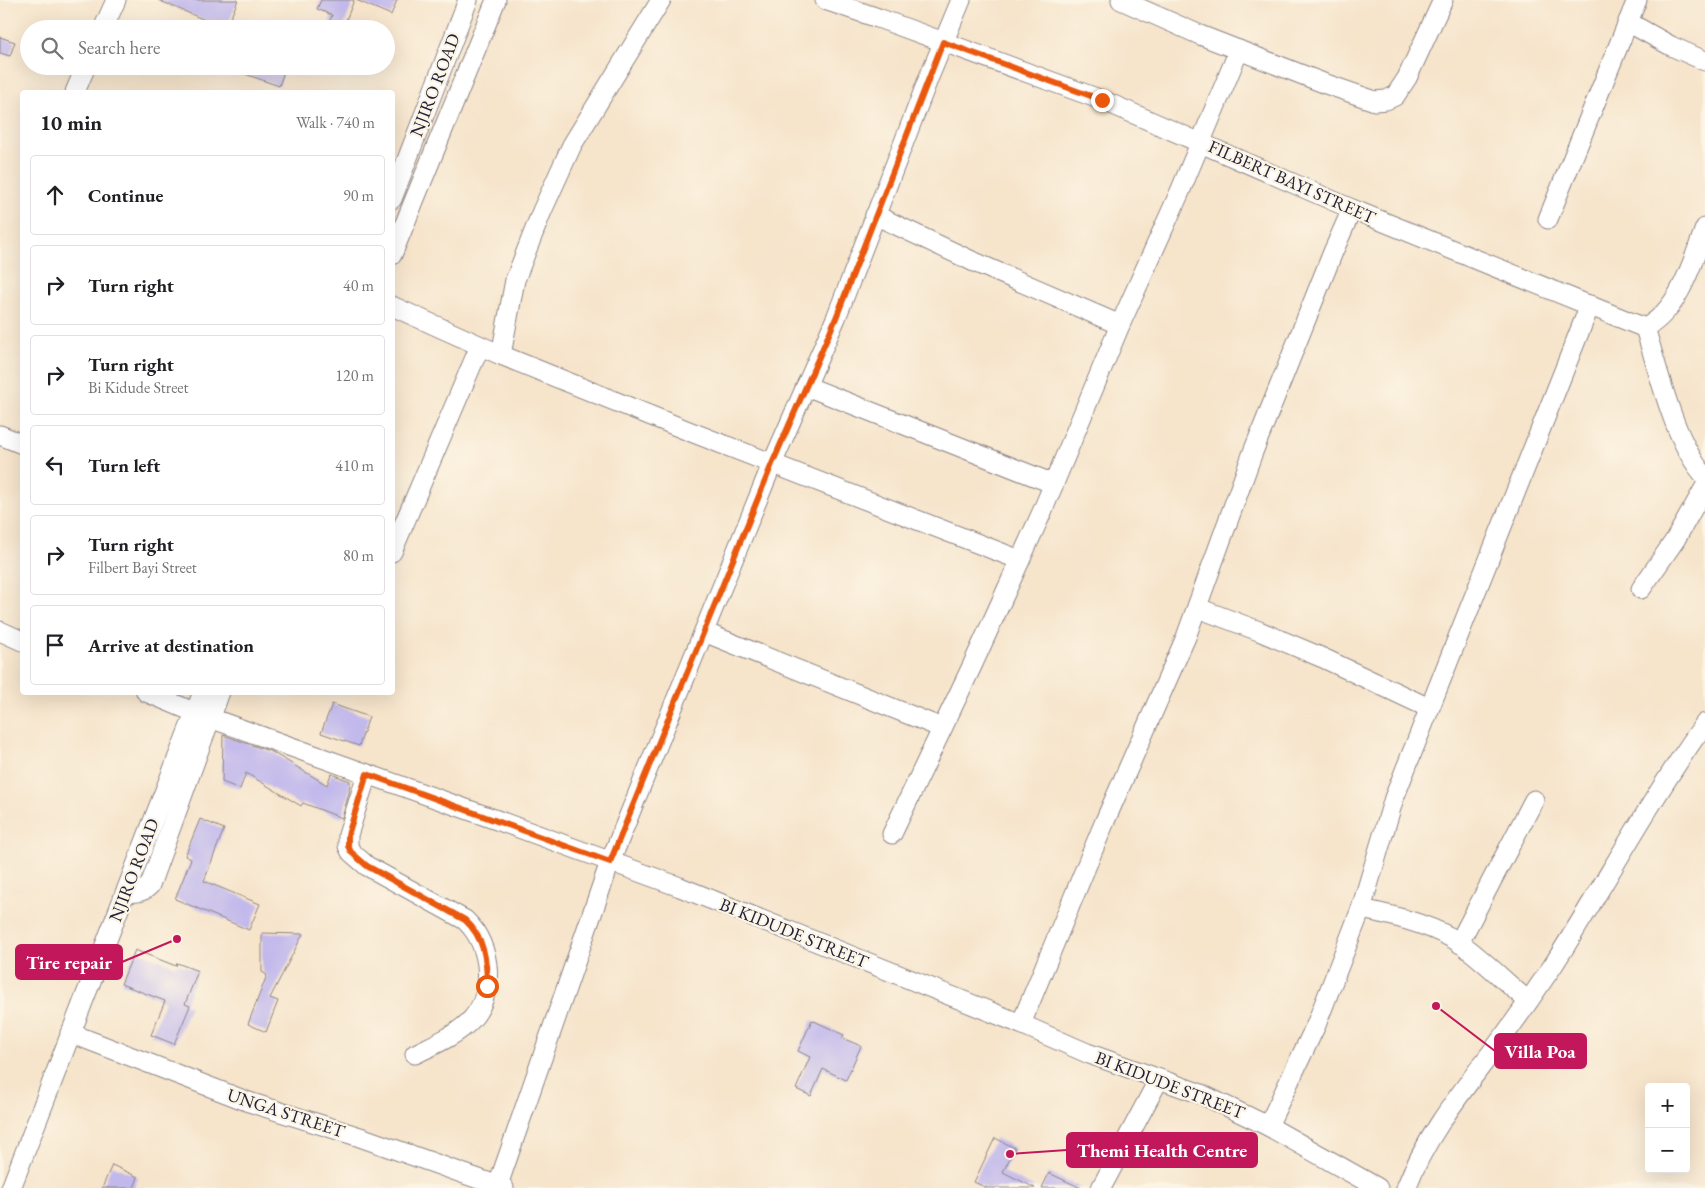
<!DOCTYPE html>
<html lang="en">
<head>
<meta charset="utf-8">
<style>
  :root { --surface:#fff; --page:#f6f6f6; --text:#202124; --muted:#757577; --line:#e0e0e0 }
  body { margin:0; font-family:"EB Garamond",serif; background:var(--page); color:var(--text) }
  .controls { position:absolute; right:15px; bottom:15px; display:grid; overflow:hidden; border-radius:5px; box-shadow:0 5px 20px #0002 }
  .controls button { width:45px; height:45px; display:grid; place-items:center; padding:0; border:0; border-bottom:1px solid var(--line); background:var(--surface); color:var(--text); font:25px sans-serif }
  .stop { position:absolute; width:15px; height:15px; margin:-11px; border:4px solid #ea580c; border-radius:50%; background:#fff }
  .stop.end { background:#ea580c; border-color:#fff; box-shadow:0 1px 5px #0008 }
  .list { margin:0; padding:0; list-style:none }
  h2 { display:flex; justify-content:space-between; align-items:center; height:65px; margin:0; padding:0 20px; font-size:21px }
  h2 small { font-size:16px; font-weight:400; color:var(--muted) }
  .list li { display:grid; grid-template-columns:32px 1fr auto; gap:15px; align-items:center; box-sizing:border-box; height:80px; margin:0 10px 10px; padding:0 10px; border:1px solid var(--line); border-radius:5px }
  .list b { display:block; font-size:19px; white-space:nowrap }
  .list p { margin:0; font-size:16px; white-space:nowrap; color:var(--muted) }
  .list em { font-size:16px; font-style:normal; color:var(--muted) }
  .icon { flex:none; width:28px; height:28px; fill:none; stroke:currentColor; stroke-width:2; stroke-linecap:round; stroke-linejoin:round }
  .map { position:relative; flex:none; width:1705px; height:1188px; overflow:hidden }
  .search { position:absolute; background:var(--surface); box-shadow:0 5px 20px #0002; left:20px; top:20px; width:375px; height:55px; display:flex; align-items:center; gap:12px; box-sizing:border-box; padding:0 18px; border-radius:28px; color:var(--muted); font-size:19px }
  .panel { position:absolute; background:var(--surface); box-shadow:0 5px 20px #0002; left:20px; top:90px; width:375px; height:605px; border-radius:5px }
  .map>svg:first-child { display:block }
  .building { fill:#c1b8ec }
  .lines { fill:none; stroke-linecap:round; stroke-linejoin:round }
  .minor-casing { stroke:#8c8383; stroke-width:21 }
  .minor { stroke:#fff; stroke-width:19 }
  .route { stroke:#ea580c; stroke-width:6 }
  .labels { text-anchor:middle; stroke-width:4.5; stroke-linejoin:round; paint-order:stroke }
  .street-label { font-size:18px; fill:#22223b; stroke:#fcf5e5 }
  .leader { fill:none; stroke:#c2185b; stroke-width:2 }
  .callout-dot { fill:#c2185b; stroke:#fcf5e5; stroke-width:2 }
  .callout { fill:#c2185b; stroke:#c2185b; stroke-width:2 }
  .callout-label { font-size:19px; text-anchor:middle; font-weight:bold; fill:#fff }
</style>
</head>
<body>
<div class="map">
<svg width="1705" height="1188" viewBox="0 0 1705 1188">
  <rect width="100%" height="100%" fill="#fcf5e5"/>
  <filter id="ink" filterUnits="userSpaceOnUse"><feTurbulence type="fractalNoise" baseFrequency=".02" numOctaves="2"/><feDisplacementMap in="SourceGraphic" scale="10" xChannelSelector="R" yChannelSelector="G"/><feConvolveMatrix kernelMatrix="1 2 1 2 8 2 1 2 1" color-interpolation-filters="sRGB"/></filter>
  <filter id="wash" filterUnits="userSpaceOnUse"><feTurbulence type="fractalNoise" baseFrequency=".0096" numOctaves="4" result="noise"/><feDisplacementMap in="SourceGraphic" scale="20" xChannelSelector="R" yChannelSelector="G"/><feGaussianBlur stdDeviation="1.12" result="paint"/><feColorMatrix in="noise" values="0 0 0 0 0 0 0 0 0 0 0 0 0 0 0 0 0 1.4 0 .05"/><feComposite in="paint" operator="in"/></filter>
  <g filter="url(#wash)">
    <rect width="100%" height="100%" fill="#f6e4cb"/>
    <g id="blocks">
      <!-- building -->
      <g class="building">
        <path d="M158,0H238L226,29Z"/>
        <path d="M321,0H354L343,28L329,23L332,15L317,9Z"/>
        <path d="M356,0H397L391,15Z"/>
        <path d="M0,37L15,42L10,56L0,53Z"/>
        <path d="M228,66H286L279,86L228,68Z"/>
        <path d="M332,704L369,717L359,746L321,733Z"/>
        <path d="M223,735L272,752L327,785L331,774L350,781L349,793L342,818L303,803L301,806L246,773L240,789L222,782Z"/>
        <path d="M200,819L224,829L204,881L260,904L249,930L175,899L191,859L185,856Z"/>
        <path d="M262,933L303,934L270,998L278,1001L266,1032L248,1024L267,975L262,972Z"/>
        <path d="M135,950L176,966L177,963L198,971L185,1004L190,1006L174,1044L151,1035L165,1001L121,984Z"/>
        <path d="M812,1020L844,1035L842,1038L861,1046L846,1080L823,1069L811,1096L796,1089L810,1057L798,1051Z"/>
        <path d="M995,1138L1015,1148L1003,1172L1035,1188H987L974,1182Z"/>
        <path d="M112,1165L138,1177L134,1188H102Z"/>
        <path d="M1049,1173L1081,1188H1042Z"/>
      </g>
    </g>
  </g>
  <g filter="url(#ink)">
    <use href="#blocks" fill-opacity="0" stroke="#8c8383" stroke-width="1"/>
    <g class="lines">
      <defs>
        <g id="minor">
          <path d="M825,0L878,18L1102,100L1352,209L1645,328C1680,309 1692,263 1705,228"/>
          <path d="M1121,0L1200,35L1326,84L1375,101L1386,100L1395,96L1407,78L1443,0"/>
          <path d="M1628,22L1671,46L1705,61"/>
          <path d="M103,29L116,0"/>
          <path d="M75,92L86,66"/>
          <path d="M392,199L468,0"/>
          <path d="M875,215L972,261L1120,325"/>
          <path d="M1548,219L1637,0"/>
          <path d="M392,255L496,0"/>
          <path d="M392,306L501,355L686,430L1020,560"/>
          <path d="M1645,328C1659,372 1674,442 1705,476"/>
          <path d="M501,355L515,280L542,211L572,145L661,0"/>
          <path d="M806,386L1054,484"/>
          <path d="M0,435L22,444"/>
          <path d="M392,552L480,346"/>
          <path d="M1641,589L1675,540L1705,487"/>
          <path d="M1198,608L1259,631L1323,658L1429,708"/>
          <path d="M0,631L22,641"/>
          <path d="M704,632L942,728"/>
          <path d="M146,692L196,713L494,819L680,887L1021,1024L1087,1053L1201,1094L1268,1126L1378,1188"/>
          <path d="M367,774L348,835V846L351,852L367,866L465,920C493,946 496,997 468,1023C453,1037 433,1045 415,1054"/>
          <path d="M892,834L972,666L1042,512L1120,325L1179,194L1239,50"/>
          <path d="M125,893C135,892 143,893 150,885L220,692"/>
          <path d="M1361,909C1392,915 1433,925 1460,943C1484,960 1505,982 1528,1001"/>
          <path d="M1459,943L1534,800"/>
          <path d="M1021,1024L1105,821L1186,637L1253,452L1333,252L1352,209"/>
          <path d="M70,1033L249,1102L360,1137L504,1188"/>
          <path d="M1268,1126L1316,1025L1361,909L1394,798L1590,305"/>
          <path d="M11,1188L203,692"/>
          <path d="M497,1188L610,862L772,464L836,318L929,77L961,0"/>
          <path d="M1101,1188L1159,1079"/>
          <path d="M1406,1188C1430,1126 1473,1079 1511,1026C1525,1007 1538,987 1552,967C1604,886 1649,801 1705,723"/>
        </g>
      </defs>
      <!-- minor casing -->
      <use href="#minor" class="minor-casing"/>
      <!-- minor -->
      <use href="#minor" class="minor"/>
    </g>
  </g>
  <g class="lines" filter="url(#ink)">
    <!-- route -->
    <path class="route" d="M487,986C487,962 485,938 465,920L367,866L351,852L348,846V835L367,774L610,862L772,464L836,318L943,42L1102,100"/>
  </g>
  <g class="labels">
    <!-- street labels -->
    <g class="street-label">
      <text transform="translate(435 85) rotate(-69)" y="6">NJIRO ROAD</text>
      <text transform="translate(1292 182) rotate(24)" y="6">FILBERT BAYI STREET</text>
      <text transform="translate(134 870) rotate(-69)" y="6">NJIRO ROAD</text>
      <text transform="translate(794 933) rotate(22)" y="6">BI KIDUDE STREET</text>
      <text transform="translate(1170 1085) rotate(21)" y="6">BI KIDUDE STREET</text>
      <text transform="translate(286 1113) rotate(18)" y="6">UNGA STREET</text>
    </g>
  </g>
  <!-- callouts -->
  <path class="leader" d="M177 939L122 962M1436 1006L1495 1051M1010 1154L1067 1150"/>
  <g class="callout-dot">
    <circle cx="177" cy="939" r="5"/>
    <circle cx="1436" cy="1006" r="5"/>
    <circle cx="1010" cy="1154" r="5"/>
  </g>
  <g class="callout">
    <rect x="16" y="945" width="106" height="34" rx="5"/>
    <rect x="1495" y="1034" width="91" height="34" rx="5"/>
    <rect x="1067" y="1133" width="190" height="34" rx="5"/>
  </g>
  <g class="callout-label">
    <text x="69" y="969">Tire repair</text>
    <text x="1540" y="1058">Villa Poa</text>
    <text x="1162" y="1157">Themi Health Centre</text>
  </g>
</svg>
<div class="controls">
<button>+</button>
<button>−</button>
</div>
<div class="stop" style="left:487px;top:986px"></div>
<div class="stop end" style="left:1102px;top:100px"></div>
<div class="search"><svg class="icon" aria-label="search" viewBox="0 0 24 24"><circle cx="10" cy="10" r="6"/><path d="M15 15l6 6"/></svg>Search here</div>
<section class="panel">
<h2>10 min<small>Walk · 740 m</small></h2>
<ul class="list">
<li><svg class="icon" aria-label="ahead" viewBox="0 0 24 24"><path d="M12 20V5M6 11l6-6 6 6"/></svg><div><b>Continue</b></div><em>90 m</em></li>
<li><svg class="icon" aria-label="right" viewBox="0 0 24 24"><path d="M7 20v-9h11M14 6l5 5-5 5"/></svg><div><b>Turn right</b></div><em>40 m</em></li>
<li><svg class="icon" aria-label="right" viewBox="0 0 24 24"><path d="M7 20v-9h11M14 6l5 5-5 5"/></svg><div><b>Turn right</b><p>Bi Kidude Street</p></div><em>120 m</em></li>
<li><svg class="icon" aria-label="left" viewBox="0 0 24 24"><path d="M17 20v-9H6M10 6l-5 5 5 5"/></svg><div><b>Turn left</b></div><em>410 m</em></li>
<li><svg class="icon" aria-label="right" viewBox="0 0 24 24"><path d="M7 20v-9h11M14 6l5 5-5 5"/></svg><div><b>Turn right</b><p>Filbert Bayi Street</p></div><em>80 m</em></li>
<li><svg class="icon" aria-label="arrive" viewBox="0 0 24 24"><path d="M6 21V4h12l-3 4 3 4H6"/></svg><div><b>Arrive at destination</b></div></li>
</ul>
</section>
</div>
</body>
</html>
